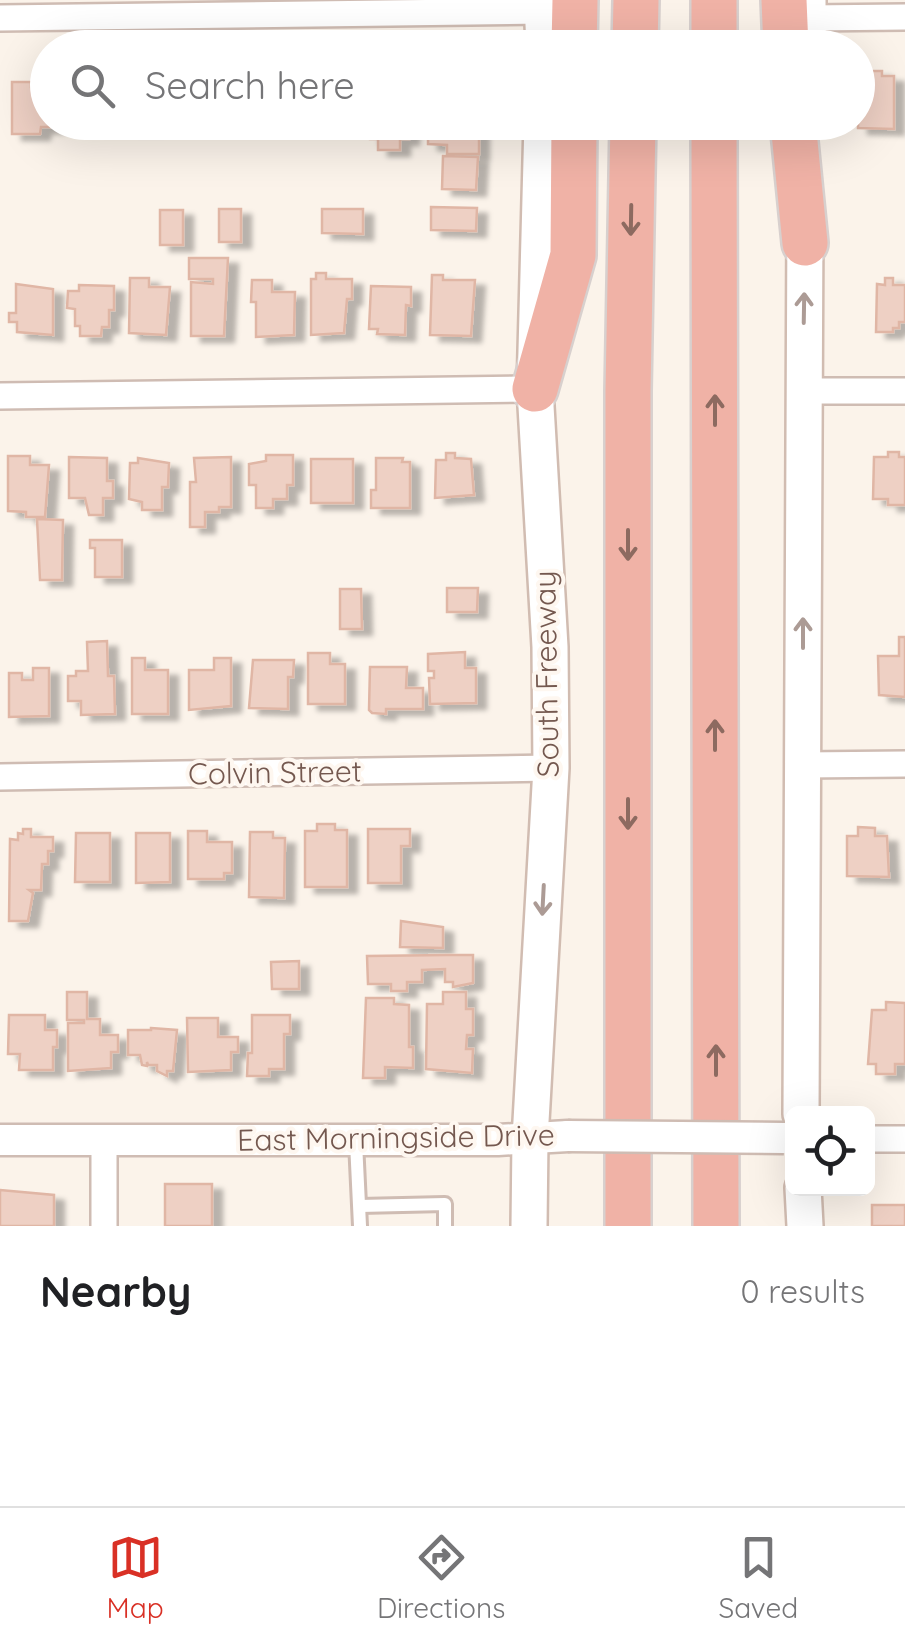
<!DOCTYPE html>
<html lang="en">
<head>
<meta charset="utf-8">
<style>
  :root { --surface:#fff; --page:#f6f6f6; --text:#202124; --muted:#757577; --line:#e0e0e0; --accent:#d93025 }
  body { margin:0; font-family:Quicksand,sans-serif; background:var(--page); color:var(--text) }
  .controls { position:absolute; right:30px; bottom:30px; display:grid; overflow:hidden; border-radius:15px; box-shadow:0 10px 40px #0002 }
  .controls button { width:90px; height:90px; display:grid; place-items:center; padding:0; border:0; border-bottom:2px solid var(--line); background:var(--surface); color:var(--text); font:50px sans-serif }
  .list { margin:0; padding:0; list-style:none }
  h2 { display:flex; justify-content:space-between; align-items:center; height:130px; margin:0; padding:0 40px; font-size:42px }
  h2 small { font-size:32px; font-weight:400; color:var(--muted) }
  .icon { flex:none; width:55px; height:55px; fill:none; stroke:currentColor; stroke-width:2; stroke-linecap:round; stroke-linejoin:round }
  .map { position:relative; flex:none; width:905px; height:1226px; overflow:hidden }
  .search { position:absolute; background:var(--surface); box-shadow:0 10px 40px #0002; left:30px; right:30px; top:30px; height:110px; display:flex; align-items:center; gap:25px; box-sizing:border-box; padding:0 35px; border-radius:55px; color:var(--muted); font-size:38px }
  .sheet { height:280px; background:var(--surface) }
  nav { display:flex; justify-content:space-around; align-items:center; box-sizing:border-box; height:140px; border-top:2px solid var(--line); background:var(--surface); font-size:28px; color:var(--muted) }
  nav a { display:grid; justify-items:center; gap:5px }
  nav .on { color:var(--accent) }
  .map>svg:first-child { display:block }
  .building { fill:#eed0c4; stroke:#e0b6a5; stroke-width:2.5; filter:url(#shadow) }
  .lines { fill:none; stroke-linecap:round; stroke-linejoin:round }
  .service-casing { stroke:#cfbcb3; stroke-width:18 }
  .minor-casing { stroke:#cfbcb3; stroke-width:30 }
  .tertiary-casing { stroke:#cfbcb3; stroke-width:35 }
  .secondary-casing { stroke:#d1bcb1; stroke-width:40 }
  .motorway-casing { stroke:#d8d0ce; stroke-width:50 }
  .service { stroke:#fff; stroke-width:12 }
  .minor { stroke:#fff; stroke-width:25 }
  .tertiary { stroke:#fff; stroke-width:30 }
  .secondary { stroke:#fff; stroke-width:35 }
  .motorway { stroke:#f0b2a6; stroke-width:45 }
  .tertiary-bridge-casing { stroke:#cfbcb3; stroke-width:35; stroke-linecap:butt }
  .tertiary-bridge { stroke:#fff; stroke-width:30 }
  .oneway { stroke:#8d6a60 }
  .oneway2 { stroke:#ac9b95 }
  .labels { text-anchor:middle; stroke-width:8; stroke-linejoin:round; paint-order:stroke }
  .street-label { font-size:30px; fill:#74584f; stroke:#fef7f0 }
</style>
</head>
<body>
<div class="map">
<svg width="905" height="1226" viewBox="0 0 905 1226">
  <defs>
    <filter id="shadow"><feDropShadow dx="10" dy="6" stdDeviation="2.5" flood-color="#0004"/></filter>
  </defs>
  <rect width="100%" height="100%" fill="#fbf3ea"/>
  <!-- building -->
  <g class="building">
    <path d="M870,71H882V76H894V129L858,128V76H870Z"/>
    <path d="M12,82H31V87H48V122H54V127H41L40,134H12Z"/>
    <path d="M130,122H176V127L130,128Z"/>
    <path d="M370,122H410L409,139H400V150H378V139H370Z"/>
    <path d="M428,122H479V154H447V145L428,144Z"/>
    <path d="M443,156L478,157L476,190L442,189Z"/>
    <path d="M431,207L477,208L476,231L431,230Z"/>
    <rect x="219" y="209" width="22" height="33"/>
    <path d="M322,209H363V234L322,233Z"/>
    <rect x="160" y="210" width="23" height="35"/>
    <path d="M189,258H228L224,336H191V282L213,284V279H189Z"/>
    <path d="M316,273H326V279H352V299H347L344,333L311,335V279H316Z"/>
    <path d="M432,275H443V280H475L471,336L430,335Z"/>
    <path d="M130,278H149V287H170L166,335L129,333Z"/>
    <path d="M885,278H893V285H905V322H899V328H893V332H876L877,284L885,285Z"/>
    <path d="M252,280H272V292H295L294,335L256,337V302H251Z"/>
    <path d="M16,284L53,289V335L17,332V322H9V313H16Z"/>
    <path d="M79,285L114,286V310H109V327H102L101,336H80V326H75V309L67,308L68,291H79Z"/>
    <path d="M371,286L411,287V306L406,305L405,335L377,334L378,329H369Z"/>
    <path d="M888,452H899V457H905V505H888V499H873L874,457H888Z"/>
    <path d="M446,453H455V458L471,459L474,495L435,498L436,460H446Z"/>
    <path d="M266,455H293V485H287V499H273V508H256V485H249V464L266,461Z"/>
    <path d="M8,456H30V465H49L45,517H26V512L8,511Z"/>
    <path d="M69,457L107,458V481H113V498H103V515H89L85,498H69Z"/>
    <path d="M231,457V507H219V512H205V527H190V482H196L194,458Z"/>
    <path d="M138,458L169,463L168,487H162V510H142V502L129,499L130,463H138Z"/>
    <path d="M376,458H403L402,462H410V508H371V490H376Z"/>
    <rect x="311" y="459" width="42" height="44"/>
    <path d="M37,519L63,520L62,580H40Z"/>
    <path d="M90,540H122V577H95V548H90Z"/>
    <path d="M447,588H478L477,612H447Z"/>
    <path d="M340,589H361L362,629H340Z"/>
    <path d="M899,637H905V697L879,695L878,656H899Z"/>
    <path d="M107,641L108,676H114L115,714L81,715V701H68V676H76V671H88L87,642Z"/>
    <path d="M465,652V668H476V703L430,704L429,678H434V671H428V654Z"/>
    <path d="M308,653H330V664H345V704H308Z"/>
    <path d="M132,658H145V670H168V714H132Z"/>
    <path d="M214,658H231V706L189,710V670H214Z"/>
    <path d="M253,660H294L293,677H288V709L249,708Z"/>
    <path d="M370,667H407L406,688H423V709H386V714L372,713L369,710Z"/>
    <path d="M33,668H49V716L9,717V673H22V680H33Z"/>
    <path d="M317,824H335V830H347V887H305V831H317Z"/>
    <path d="M858,827L875,828V836H887L889,877L847,876V836H858Z"/>
    <path d="M23,829H31V837H53V851H48V864H42L41,890H29L33,893L28,921H9L10,839L18,840V833L23,834Z"/>
    <path d="M368,829H410V846H401V883H368Z"/>
    <path d="M188,831H207V842H232V873H224V879H188Z"/>
    <path d="M250,832H273V838H285L284,898L249,897Z"/>
    <path d="M76,833H110V882H75Z"/>
    <path d="M136,833H170V882L136,883Z"/>
    <path d="M401,921L443,927V948L400,947Z"/>
    <path d="M446,955H473V983L453,987V982H445V969L422,970V982H407V991H391V984H368L367,956Z"/>
    <path d="M299,961V989H272L271,962Z"/>
    <path d="M67,992H87V1019H100V1035H118V1052H111V1068L68,1071V1023H84V1020H67Z"/>
    <path d="M443,992H466V1009H473V1035H467L466,1049H473L472,1073L426,1069L427,1004H443Z"/>
    <path d="M366,998H394V1004L409,1005V1047H413V1068L385,1067V1078H363Z"/>
    <path d="M886,1002L905,1003V1064H895V1074H876V1064H868L872,1010H886Z"/>
    <path d="M9,1015H45V1030H57V1047H53V1070H19L20,1054H8Z"/>
    <path d="M252,1015H290V1034H284V1069H269V1076H247L248,1053H252Z"/>
    <path d="M187,1018H218V1037H238V1052H231V1070L188,1072Z"/>
    <path d="M151,1028L177,1030L173,1071H167V1076L157,1071V1065H148L147,1062V1066L142,1065L140,1055H128V1030H151Z"/>
    <rect x="165" y="1184" width="47" height="42"/>
    <path d="M0,1190L54,1195V1226H0Z"/>
    <rect x="872" y="1205" width="33" height="21"/>
  </g>
  <g class="lines">
    <defs>
      <g id="service">
        <path d="M356,1142L360,1226"/>
        <path d="M360,1206L445,1204V1226"/>
      </g>
      <g id="minor">
        <path d="M0,18L542,11"/>
        <path d="M808,18L905,17"/>
        <path d="M803,391H905"/>
        <path d="M0,396L535,389"/>
        <path d="M803,765L905,764"/>
        <path d="M0,777L551,768"/>
        <path d="M868,1139H905"/>
        <path d="M104,1226V1140"/>
      </g>
      <path id="tertiary" d="M0,1140H498L568,1136"/>
      <g id="secondary">
        <path d="M542,0L544,48"/>
        <path d="M808,48V0"/>
        <path d="M801,1114L805,218"/>
        <path d="M803,1188L805,1226"/>
        <path d="M529,1226L530,1139L551,768L550,647L535,389L542,122"/>
      </g>
      <g id="motorway">
        <path d="M714,0V48"/>
        <path d="M784,0L786,48"/>
        <path d="M574,48L575,0"/>
        <path d="M635,48L636,0"/>
        <path d="M714,122L716,1226"/>
        <path d="M793,122L805,243"/>
        <path d="M535,389L573,255L574,122"/>
        <path d="M628,1226V391L633,122"/>
      </g>
    </defs>
    <!-- service casing -->
    <use href="#service" class="service-casing"/>
    <!-- minor casing -->
    <use href="#minor" class="minor-casing"/>
    <!-- tertiary casing -->
    <use href="#tertiary" class="tertiary-casing"/>
    <!-- secondary casing -->
    <use href="#secondary" class="secondary-casing"/>
    <!-- motorway casing -->
    <use href="#motorway" class="motorway-casing"/>
    <!-- service -->
    <use href="#service" class="service"/>
    <!-- minor -->
    <use href="#minor" class="minor"/>
    <!-- tertiary -->
    <use href="#tertiary" class="tertiary"/>
    <!-- secondary -->
    <use href="#secondary" class="secondary"/>
    <!-- motorway -->
    <use href="#motorway" class="motorway"/>
    <defs>
      <path id="tertiary-bridge" d="M568,1136L784,1138"/>
    </defs>
    <!-- tertiary-bridge casing -->
    <use href="#tertiary-bridge" class="tertiary-bridge-casing"/>
    <!-- tertiary-bridge -->
    <use href="#tertiary-bridge" class="tertiary-bridge"/>
  </g>
  <!-- one-way arrows -->
  <defs><path id="oneway-shaft" d="M-6 0H5M1.5-3L5.5 0L1.5 3" fill="none" stroke-width="1.6" stroke-linecap="round" stroke-linejoin="round" transform="scale(2.5)"/></defs>
  <g class="oneway">
    <use href="#oneway-shaft" transform="translate(631 220) rotate(91)"/>
    <use href="#oneway-shaft" transform="translate(715 410) rotate(-90)"/>
    <use href="#oneway-shaft" transform="translate(628 545) rotate(90)"/>
    <use href="#oneway-shaft" transform="translate(715 735) rotate(-90)"/>
    <use href="#oneway-shaft" transform="translate(628 814) rotate(90)"/>
    <use href="#oneway-shaft" transform="translate(716 1060) rotate(-90)"/>
  </g>
  <g class="oneway2">
    <use href="#oneway-shaft" transform="translate(804 308) rotate(-89)"/>
    <use href="#oneway-shaft" transform="translate(803 633) rotate(-90)"/>
    <use href="#oneway-shaft" transform="translate(543 900) rotate(93)"/>
  </g>
  <g class="labels">
    <!-- street labels -->
    <g class="street-label">
      <text transform="translate(547 674) rotate(-91)" y="10">South Freeway</text>
      <text transform="translate(275 773) rotate(-1)" y="10">Colvin Street</text>
      <text transform="translate(396 1138) rotate(-1)" y="10">East Morningside Drive</text>
    </g>
  </g>
</svg>
<div class="controls">
<button><svg class="icon" aria-label="locate" viewBox="0 0 24 24"><circle cx="12" cy="12" r="6"/><path d="M12 2v4M12 18v4M2 12h4M18 12h4"/></svg></button>
</div>
<div class="search"><svg class="icon" aria-label="search" viewBox="0 0 24 24"><circle cx="10" cy="10" r="6"/><path d="M15 15l6 6"/></svg>Search here</div>
</div>
<section class="sheet">
<h2>Nearby<small>0 results</small></h2>
<ul class="list">
</ul>
</section>
<nav>
<a class="on"><svg class="icon" aria-label="map" viewBox="0 0 24 24"><path d="M3 6l6-2 6 2 6-2v14l-6 2-6-2-6 2zM9 4v14M15 6v14"/></svg>Map</a>
<a><svg class="icon" aria-label="directions" viewBox="0 0 24 24"><path d="M12 3l9 9-9 9-9-9zM9 14v-3h6M13 9l2 2-2 2"/></svg>Directions</a>
<a><svg class="icon" aria-label="saved" viewBox="0 0 24 24"><path d="M7 4h10v16l-5-4-5 4z"/></svg>Saved</a>
</nav>
</body>
</html>
